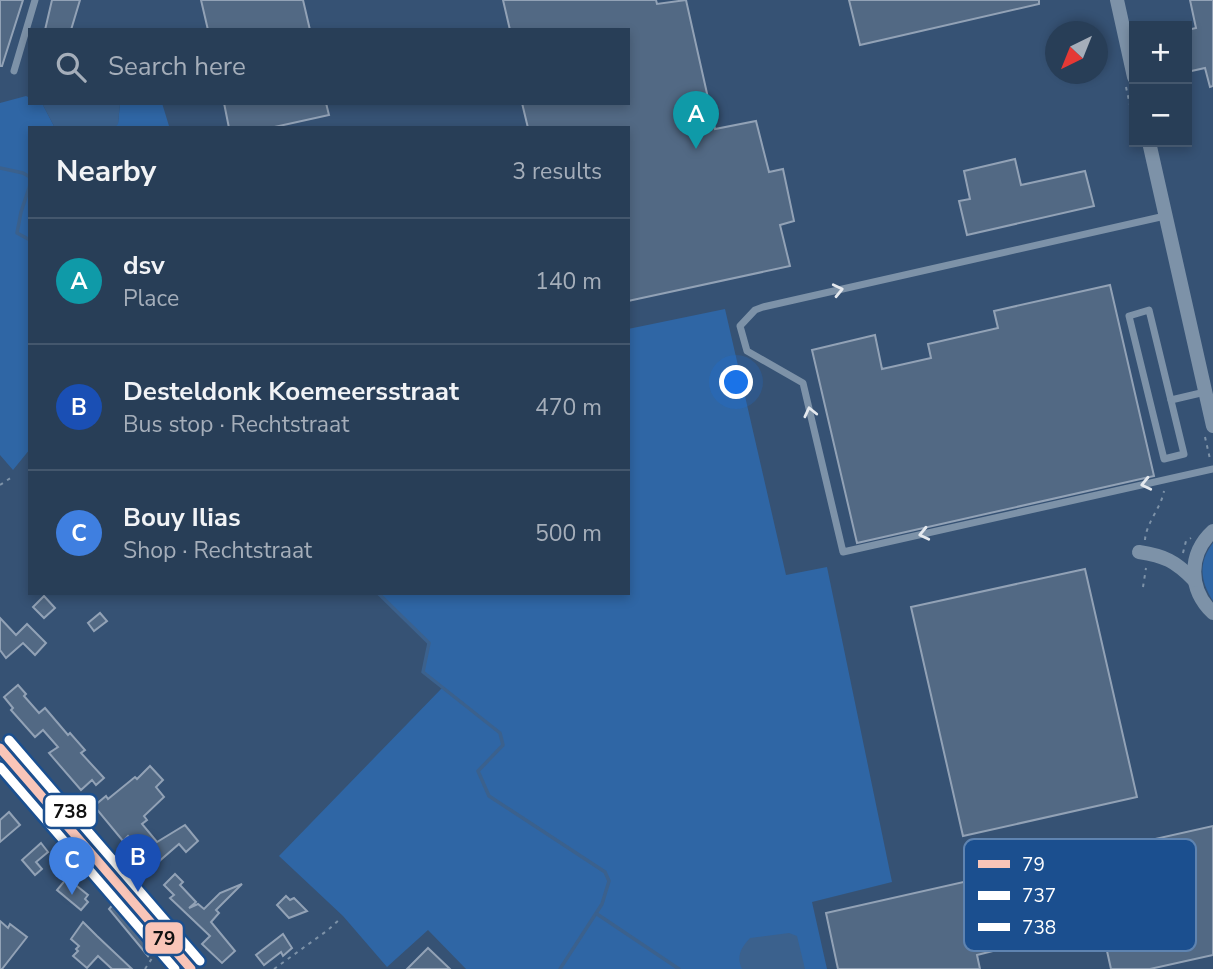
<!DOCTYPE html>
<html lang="en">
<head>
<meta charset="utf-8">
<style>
  :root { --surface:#283e57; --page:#30455d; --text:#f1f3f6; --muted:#a5aeba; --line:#44576d; --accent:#8bbbb9 }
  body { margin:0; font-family:"Nunito Sans",sans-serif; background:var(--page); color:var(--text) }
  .controls { position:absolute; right:21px; top:21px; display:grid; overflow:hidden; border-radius:0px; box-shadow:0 4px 10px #0003 }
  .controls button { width:63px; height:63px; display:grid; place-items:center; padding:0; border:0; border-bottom:2px solid var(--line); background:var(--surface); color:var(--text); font:35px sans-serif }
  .compass { position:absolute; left:1045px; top:21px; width:63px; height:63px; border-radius:50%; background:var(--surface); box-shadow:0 4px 10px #0003; rotate:223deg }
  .you { position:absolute; left:737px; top:383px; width:24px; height:24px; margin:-18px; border:5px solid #fff; border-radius:50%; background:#1a73e8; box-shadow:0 0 0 10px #1a73e833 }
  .badge { display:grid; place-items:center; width:46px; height:46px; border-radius:50%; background:var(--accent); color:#fff; font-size:23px; font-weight:700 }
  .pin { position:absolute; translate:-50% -58px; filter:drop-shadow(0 2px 4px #0008) }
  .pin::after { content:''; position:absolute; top:37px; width:24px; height:21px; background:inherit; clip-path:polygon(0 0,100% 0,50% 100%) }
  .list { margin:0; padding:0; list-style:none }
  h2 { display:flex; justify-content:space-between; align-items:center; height:91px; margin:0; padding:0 28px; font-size:30px }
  h2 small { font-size:23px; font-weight:400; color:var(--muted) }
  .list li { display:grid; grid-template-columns:46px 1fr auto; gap:21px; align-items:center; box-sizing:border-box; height:126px; padding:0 28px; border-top:2px solid var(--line) }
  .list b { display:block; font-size:26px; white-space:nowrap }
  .list p { margin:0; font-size:23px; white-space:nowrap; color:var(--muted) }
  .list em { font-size:23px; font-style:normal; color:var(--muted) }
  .icon { flex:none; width:38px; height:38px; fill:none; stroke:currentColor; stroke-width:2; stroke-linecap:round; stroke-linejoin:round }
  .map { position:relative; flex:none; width:1213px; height:969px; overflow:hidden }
  .search { position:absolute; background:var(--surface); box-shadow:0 4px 10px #0003; left:28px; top:28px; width:602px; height:77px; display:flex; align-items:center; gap:18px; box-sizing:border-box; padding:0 24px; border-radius:0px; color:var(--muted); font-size:26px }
  .panel { position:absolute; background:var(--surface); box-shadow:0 4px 10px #0003; left:28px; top:126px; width:602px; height:469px; border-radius:0px }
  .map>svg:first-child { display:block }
  .green { fill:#2f66a5 }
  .water { fill:#3b618d }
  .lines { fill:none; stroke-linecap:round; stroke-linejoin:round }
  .stream { stroke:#3b618d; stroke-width:3.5 }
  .building { fill:#526984; stroke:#92a2b6; stroke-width:2 }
  .path { stroke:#7d92a8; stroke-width:2; stroke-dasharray:3.5 5; stroke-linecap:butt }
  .service { stroke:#7d92a8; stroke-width:7 }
  .minor { stroke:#7d92a8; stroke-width:14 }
  .bus-1-casing { stroke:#1b4f8f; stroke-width:14 }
  .bus-2-casing { stroke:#1b4f8f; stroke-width:14 }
  .bus-3-casing { stroke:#1b4f8f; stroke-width:14 }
  .bus-1 { stroke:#f9c5b8; stroke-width:9 }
  .bus-2 { stroke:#fff; stroke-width:9 }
  .bus-3 { stroke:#fff; stroke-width:9 }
  .oneway { stroke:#e5e9ee }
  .key { fill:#1b4f8f; stroke:#5f84b1; stroke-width:2 }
  .key-label { font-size:19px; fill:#fff }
  .line-badge { stroke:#1b4f8f; stroke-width:2.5 }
  .pale-badge-label { font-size:19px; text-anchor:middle; font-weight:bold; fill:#111 }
</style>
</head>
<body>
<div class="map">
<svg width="1213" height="969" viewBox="0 0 1213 969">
  <rect width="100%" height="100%" fill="#365274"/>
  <!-- green -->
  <g class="green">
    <path d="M26,96L30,98V103L43,105L55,128H30V449L13,470L0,455V103Z"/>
    <path d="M120,103H162L169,126L163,128H114L118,123Z"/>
    <path d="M725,309L786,575L827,567L892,882L812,902L827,969H466L428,930L387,967L343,916L279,856L442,688L423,672L428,643L378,593H628V329Z"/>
    <path d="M1213,543V601C1200,581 1198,562 1213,543Z"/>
  </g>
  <!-- water -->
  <g class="water">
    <path d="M50,103H120L118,124L114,128H55L43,105Z"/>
    <path d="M789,933L797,936L805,969H742C736,956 741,948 750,938Z"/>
  </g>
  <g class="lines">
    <!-- stream -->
    <g class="stream">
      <path d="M0,168L23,173L30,177"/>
      <path d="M30,185L21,212L17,233L30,240"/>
      <path d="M378,593L429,643L423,672L500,733L503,745L478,771L489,796L605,872L609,881L602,904L560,969"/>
      <path d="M597,914L679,969"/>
    </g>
  </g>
  <!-- building -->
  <g class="building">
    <path d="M0,0H23L2,66H0Z"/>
    <path d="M52,0H80L71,30H45Z"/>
    <path d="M201,0H303L310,30H208Z"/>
    <path d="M503,0H656L657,4L686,0L715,129L756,121L769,172L783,169L794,221L780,225L790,266L628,301V128H528L522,103H628V30H510Z"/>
    <path d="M849,0H1039V4L860,45Z"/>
    <path d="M1190,0H1213V86L1210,87L1205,68L1187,72V30L1196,28Z"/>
    <path d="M224,103H326L329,115L270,128H229Z"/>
    <path d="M1015,159L1021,185L1085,171L1094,206L967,235L959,201L970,199L964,171Z"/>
    <path d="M1110,285L1154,476L857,543L812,350L875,335L882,369L931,358L928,344L998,328L994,311Z"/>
    <path d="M1085,569L1137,797L963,836L911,607Z"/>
    <path d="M44,596L55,608L44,618L33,607Z"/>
    <path d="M100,613L107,621L94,631L88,623Z"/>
    <path d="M0,618L16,635L27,624L46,643L35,655L23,643L6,658L0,650Z"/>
    <path d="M18,685L26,694L24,696L39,713L45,708L68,735L70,733L85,750L81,753L104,778L96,785L92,780L81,790L49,753L58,747L43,730L35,737L11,710L13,708L4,697Z"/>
    <path d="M150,766L163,780L156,787L164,797L144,816L147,820L142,824L157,842L185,825L198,841L186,852L179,844L149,870L139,858L144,854L128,836L123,841L94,806L106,796L108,799L135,777L137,779Z"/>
    <path d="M9,812L20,825L0,842V820Z"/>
    <path d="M1213,826V955L1150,969H1111L1101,924L977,955L980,969H838L826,913Z"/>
    <path d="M41,843L48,852L36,862L42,869L35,875L22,860Z"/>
    <path d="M175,874L183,882L180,885L196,902L189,908L198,904L204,909L220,893L242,884L216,910L219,913L211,922L235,951L222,963L202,944L210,936L170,898L174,895L164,885Z"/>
    <path d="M67,878L88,895L85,899L88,902L81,910L57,890Z"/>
    <path d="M286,896L290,900L294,898L307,911L289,918L277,905Z"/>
    <path d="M115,902L154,947L148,956L109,909Z"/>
    <path d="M0,921L8,928L10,924L27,937L2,969H0Z"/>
    <path d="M83,922L97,936L132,969H112L98,956L87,968L73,956L78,951L76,949L79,946L71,939Z"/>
    <path d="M283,934L292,948L283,956L281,952L264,965L256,955Z"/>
    <path d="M428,948L450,969H407Z"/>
  </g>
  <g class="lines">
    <!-- path -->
    <g class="path">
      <path d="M1126,87L1134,123"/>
      <path d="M1205,437L1210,459"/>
      <path d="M0,485L12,477"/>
      <path d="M1145,540C1146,523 1161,508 1164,491"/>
      <path d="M1183,553L1186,541L1191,538"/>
      <path d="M1143,587L1146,568"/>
      <path d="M145,969L158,949"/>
      <path d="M274,969L328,930L341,918"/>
    </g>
    <!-- service -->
    <g class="service">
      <path d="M14,71L35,0"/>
      <path d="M1165,216L763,307L755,310L740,326L747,351L803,383L843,552L1213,469"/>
      <path d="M1149,310L1184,454L1164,459L1129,316Z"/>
      <path d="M1171,400L1205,392"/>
    </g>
    <!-- minor -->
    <g class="minor">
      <path d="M1117,0L1134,77"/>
      <path d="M1149,142L1213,426"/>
      <path d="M1213,531C1188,554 1188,589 1213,613"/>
      <path d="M1139,552C1165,556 1175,561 1194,580"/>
      <path d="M0,748L191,969"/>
    </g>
    <defs>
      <path id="bus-1" d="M0,748L191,969"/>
      <path id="bus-2" d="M0,767L175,969"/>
      <path id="bus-3" d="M9,740L200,961"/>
    </defs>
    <!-- bus-1 casing -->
    <use href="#bus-1" class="bus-1-casing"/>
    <!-- bus-2 casing -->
    <use href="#bus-2" class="bus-2-casing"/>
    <!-- bus-3 casing -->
    <use href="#bus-3" class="bus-3-casing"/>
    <!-- bus-1 -->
    <use href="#bus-1" class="bus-1"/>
    <!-- bus-2 -->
    <use href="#bus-2" class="bus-2"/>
    <!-- bus-3 -->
    <use href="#bus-3" class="bus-3"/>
  </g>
  <!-- one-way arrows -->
  <defs><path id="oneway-chevron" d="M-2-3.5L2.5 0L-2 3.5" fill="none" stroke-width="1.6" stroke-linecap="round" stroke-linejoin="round" transform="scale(1.75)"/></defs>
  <g class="oneway">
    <use href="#oneway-chevron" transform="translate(838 290) rotate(-13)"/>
    <use href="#oneway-chevron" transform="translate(810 412) rotate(-103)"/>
    <use href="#oneway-chevron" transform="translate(1146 484) rotate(167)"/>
    <use href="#oneway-chevron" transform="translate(924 534) rotate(167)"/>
  </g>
  <!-- legend -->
  <rect x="964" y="839" width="232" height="112" rx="10" class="key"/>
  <rect x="978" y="860" width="32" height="8" fill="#f9c5b8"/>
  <rect x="978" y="891" width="32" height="9" fill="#fff"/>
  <rect x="978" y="923" width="32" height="8" fill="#fff"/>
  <g class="key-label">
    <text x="1022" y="871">79</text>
    <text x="1022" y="902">737</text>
    <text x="1022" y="934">738</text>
  </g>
  <g class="line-badge">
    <rect x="44" y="794" width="53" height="34" rx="7" fill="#fff"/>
    <rect x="144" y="921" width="40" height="34" rx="7" fill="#f9c5b8"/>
  </g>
  <g class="pale-badge-label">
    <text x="70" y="818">738</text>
    <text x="164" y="945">79</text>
  </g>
</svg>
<div class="controls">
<button>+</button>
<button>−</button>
</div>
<svg class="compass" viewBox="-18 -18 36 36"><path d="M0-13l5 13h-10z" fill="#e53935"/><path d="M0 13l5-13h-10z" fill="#a5aeba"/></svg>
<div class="you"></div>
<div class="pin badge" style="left:696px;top:149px;background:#0f9aa8">A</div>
<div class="pin badge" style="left:138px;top:892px;background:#1a4fb4">B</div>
<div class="pin badge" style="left:72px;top:895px;background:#3f7fe0">C</div>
<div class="search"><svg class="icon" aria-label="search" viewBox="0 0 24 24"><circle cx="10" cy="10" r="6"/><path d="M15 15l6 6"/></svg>Search here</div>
<section class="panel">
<h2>Nearby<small>3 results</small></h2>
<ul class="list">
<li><span class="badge" style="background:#0f9aa8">A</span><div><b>dsv</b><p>Place</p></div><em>140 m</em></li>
<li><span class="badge" style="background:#1a4fb4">B</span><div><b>Desteldonk Koemeersstraat</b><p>Bus stop · Rechtstraat</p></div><em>470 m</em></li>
<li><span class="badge" style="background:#3f7fe0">C</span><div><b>Bouy Ilias</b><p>Shop · Rechtstraat</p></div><em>500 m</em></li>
</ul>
</section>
</div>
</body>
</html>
